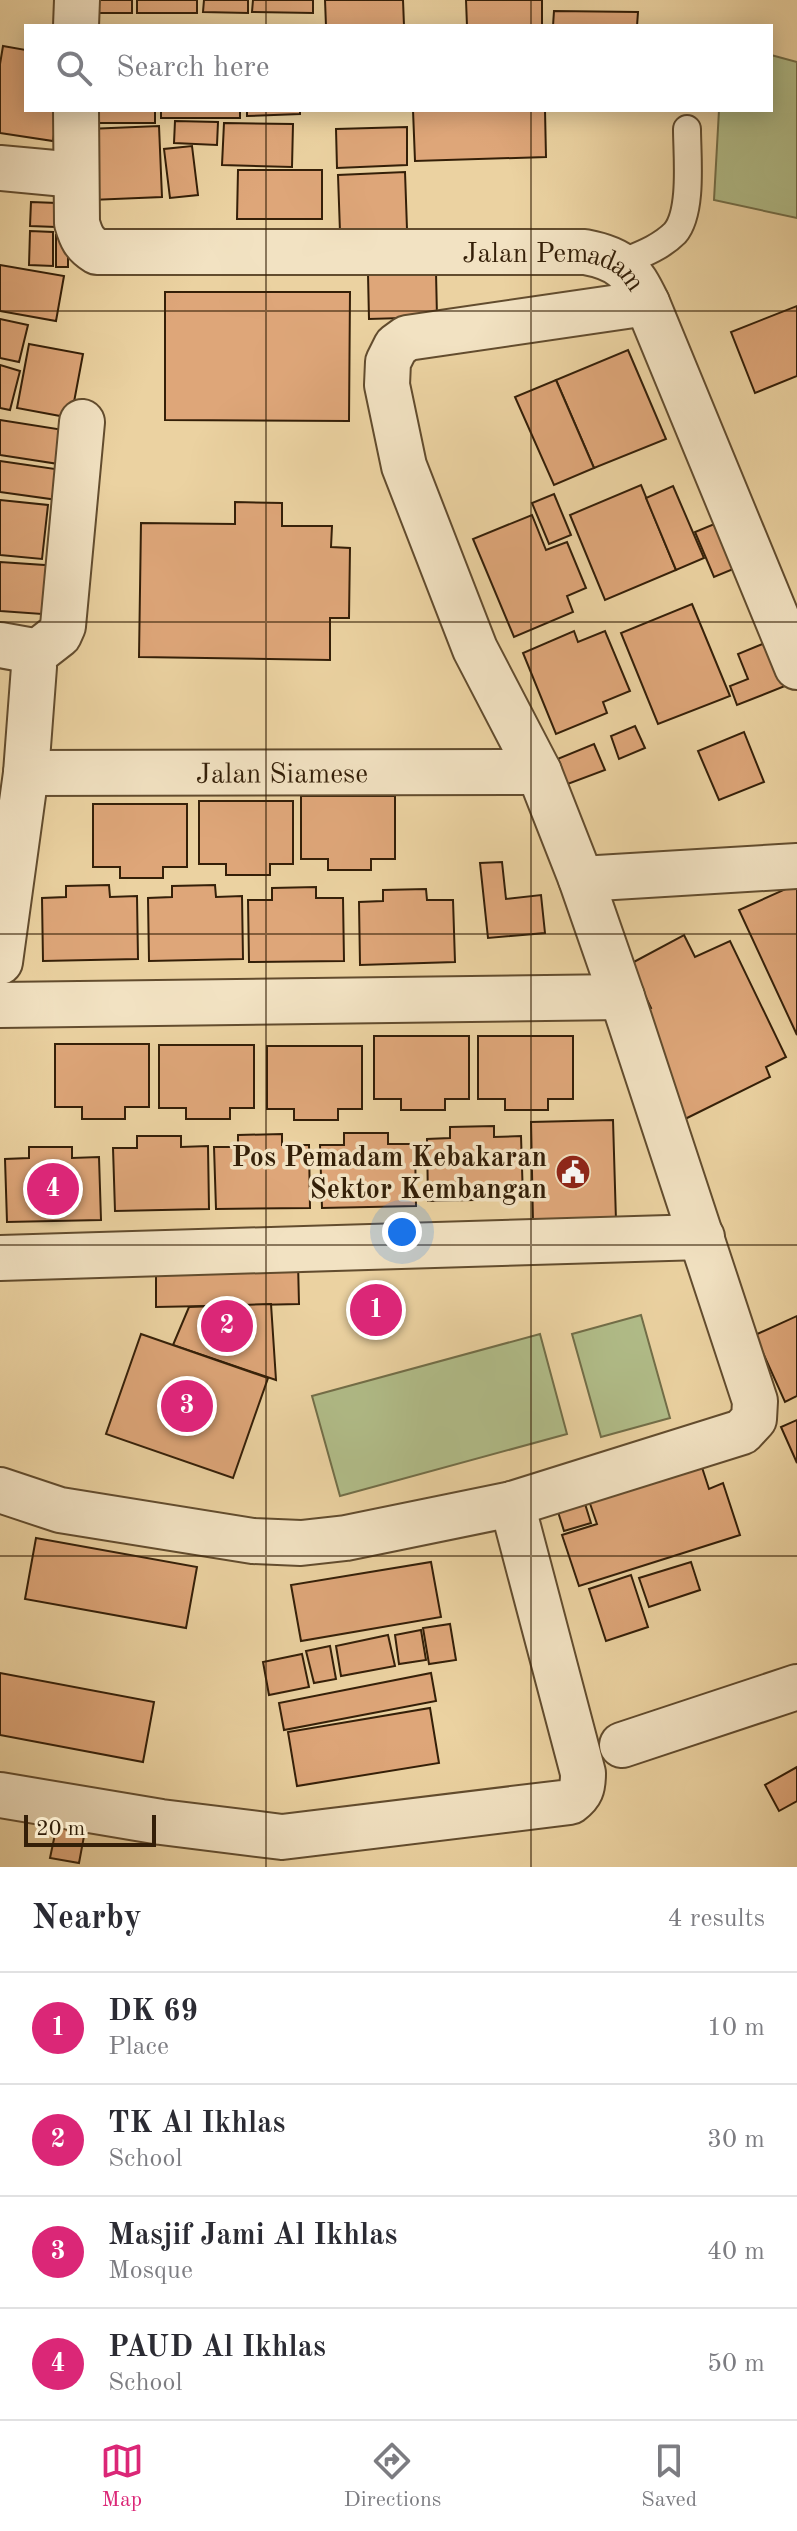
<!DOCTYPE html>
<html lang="en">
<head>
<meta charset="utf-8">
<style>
  :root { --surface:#fff; --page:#f2f2f3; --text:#2b2b33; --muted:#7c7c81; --line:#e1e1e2; --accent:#db2777 }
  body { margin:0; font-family:"Old Standard TT",serif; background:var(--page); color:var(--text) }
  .scale { position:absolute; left:24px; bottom:20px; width:132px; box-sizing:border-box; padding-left:8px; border:4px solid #341f08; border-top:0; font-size:22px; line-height:28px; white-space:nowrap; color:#341f08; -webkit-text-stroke:6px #f2e2c2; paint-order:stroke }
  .you { position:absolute; left:402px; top:1232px; width:28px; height:28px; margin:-20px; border:6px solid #fff; border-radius:50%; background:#1a73e8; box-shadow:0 0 0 12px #1a73e833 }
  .badge { display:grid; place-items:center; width:52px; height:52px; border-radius:50%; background:var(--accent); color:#fff; font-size:26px; font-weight:700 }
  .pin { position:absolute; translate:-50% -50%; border:4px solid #fff; box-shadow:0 2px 8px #0006 }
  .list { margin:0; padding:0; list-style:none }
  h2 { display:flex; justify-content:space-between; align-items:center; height:104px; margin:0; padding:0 32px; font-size:34px }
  h2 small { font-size:26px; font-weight:400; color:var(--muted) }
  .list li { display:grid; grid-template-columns:52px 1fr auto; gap:24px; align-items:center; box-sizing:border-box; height:112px; padding:0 32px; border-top:2px solid var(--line) }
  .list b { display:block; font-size:30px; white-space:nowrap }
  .list p { margin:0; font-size:26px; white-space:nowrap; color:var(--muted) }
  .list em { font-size:26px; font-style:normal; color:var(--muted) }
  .icon { flex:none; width:44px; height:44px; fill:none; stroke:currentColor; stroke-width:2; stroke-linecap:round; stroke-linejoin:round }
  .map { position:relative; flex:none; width:797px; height:1867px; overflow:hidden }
  .search { position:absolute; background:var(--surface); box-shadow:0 4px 20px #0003; left:24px; right:24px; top:24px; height:88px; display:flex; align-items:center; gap:20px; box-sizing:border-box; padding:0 28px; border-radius:0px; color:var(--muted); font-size:30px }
  .sheet { height:552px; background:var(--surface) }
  nav { display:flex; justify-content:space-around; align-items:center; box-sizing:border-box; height:112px; border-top:2px solid var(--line); background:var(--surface); font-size:22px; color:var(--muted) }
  nav a { display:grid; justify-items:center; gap:4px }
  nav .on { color:var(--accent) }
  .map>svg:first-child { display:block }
  .green { fill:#b1bd89; stroke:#726e48; stroke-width:2 }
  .building { fill:#dea679; stroke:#341f08; stroke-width:2 }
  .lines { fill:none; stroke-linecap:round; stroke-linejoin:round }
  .lane-casing { stroke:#624c2e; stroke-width:30 }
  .street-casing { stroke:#624c2e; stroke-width:48 }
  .lane { stroke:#f2e2c2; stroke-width:26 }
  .street { stroke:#f2e2c2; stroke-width:44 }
  .grid { fill:none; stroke:#341f08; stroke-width:2; stroke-opacity:0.55 }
  .labels { text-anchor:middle; stroke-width:7; stroke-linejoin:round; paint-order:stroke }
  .street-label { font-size:28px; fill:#341f08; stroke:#f2e2c2 }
  .poi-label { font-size:28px; font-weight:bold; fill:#341f08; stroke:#f2e2c2; text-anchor:end }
</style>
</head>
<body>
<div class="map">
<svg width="797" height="1867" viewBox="0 0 797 1867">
  <rect width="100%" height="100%" fill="#ebd2a1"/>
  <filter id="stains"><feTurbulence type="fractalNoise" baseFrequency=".0025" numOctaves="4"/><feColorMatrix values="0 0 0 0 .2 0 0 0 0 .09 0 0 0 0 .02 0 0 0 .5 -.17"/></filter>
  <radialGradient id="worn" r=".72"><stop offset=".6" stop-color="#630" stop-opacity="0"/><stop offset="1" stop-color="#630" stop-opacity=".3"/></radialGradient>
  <!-- green -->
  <g class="green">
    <path d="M771,55L797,62V218L714,200L719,110H771Z"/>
    <path d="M641,1315L670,1418L601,1437L572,1334Z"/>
    <path d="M540,1334L567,1434L340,1496L312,1396Z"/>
  </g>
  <!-- building -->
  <g class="building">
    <rect x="84" y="0" width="48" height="13"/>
    <rect x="137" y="0" width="60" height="13"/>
    <path d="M204,0H248V13L203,12Z"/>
    <path d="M253,0H313V13L252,12Z"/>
    <path d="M325,0H403L404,26H326Z"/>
    <path d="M466,0H542V26H467Z"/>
    <path d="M554,11L638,12L637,26H553Z"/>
    <path d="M3,46L26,50V110H58L53,141L0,133V64Z"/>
    <rect x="90" y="110" width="65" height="13"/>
    <rect x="161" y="110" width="79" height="8"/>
    <path d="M247,110H300V114L247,116Z"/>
    <path d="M413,110H545L546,157L415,161Z"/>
    <path d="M175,121L218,122L217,145L174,143Z"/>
    <path d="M224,123L293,124L292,167L222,165Z"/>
    <path d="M159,126L162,197L91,200L88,129Z"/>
    <path d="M407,127V165L337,168L336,129Z"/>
    <path d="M192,146L198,195L170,198L164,149Z"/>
    <path d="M238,170H322V219H237Z"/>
    <path d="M405,172L407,229L340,232L338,175Z"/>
    <path d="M31,202L57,203L56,227L30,226Z"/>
    <path d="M30,231L53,232V266L29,265Z"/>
    <rect x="56" y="235" width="12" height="32"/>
    <path d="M0,265L64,276L56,321L0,311Z"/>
    <path d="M436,272L437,317L369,319L368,274Z"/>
    <path d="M165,292H350L349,421L165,420Z"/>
    <path d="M797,306V376L755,393L731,332Z"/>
    <path d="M0,319L28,325L19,362L0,358Z"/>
    <path d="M29,344L83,354L71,418L17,408Z"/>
    <path d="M628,350L666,439L594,468L556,380Z"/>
    <path d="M0,365L20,371L10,410L0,408Z"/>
    <path d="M556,380L594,468L554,485L515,397Z"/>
    <path d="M0,420L70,431L65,465L0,455Z"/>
    <path d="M0,461L69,471L65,501L0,492Z"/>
    <path d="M641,485L676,570L605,600L570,515Z"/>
    <path d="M673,486L704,558L676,570L646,498Z"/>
    <path d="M554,494L571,535L549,544L532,503Z"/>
    <path d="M0,500L48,505L42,559L0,555Z"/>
    <path d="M235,502L282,503V526H332L331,547L350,548L349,618H330V660L139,657L141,523L235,524Z"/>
    <path d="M532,515L546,550L567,542L586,588L567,596L573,612L514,637L473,539Z"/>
    <path d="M724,520L743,565L714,577L695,532Z"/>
    <path d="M0,562L59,566L56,615L0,611Z"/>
    <path d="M692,604L730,696L658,724L621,633Z"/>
    <path d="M574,631L578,642L605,631L630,691L603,702L607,713L556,734L523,653Z"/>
    <path d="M772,640L790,684L737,705L730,686L748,679L738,654Z"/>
    <path d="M635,726L645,748L619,759L611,736Z"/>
    <path d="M744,732L764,782L719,800L698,751Z"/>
    <path d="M594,744L605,770L565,785L555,760Z"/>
    <path d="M301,796H395V859H371V870H328V859H301Z"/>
    <path d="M199,801H293V864H270V875H226V864H199Z"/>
    <path d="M93,804H187V867H163V878H120V867H93Z"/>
    <path d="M502,862L506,899L541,895L545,933L488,938L480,863Z"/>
    <path d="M797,884V1035L739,910Z"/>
    <path d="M109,885L110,897L137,896L138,959L43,961L42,898L66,897V886Z"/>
    <path d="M215,885L216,897L242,896L243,959L149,961L148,898L172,897V886Z"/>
    <path d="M316,887V898H343L344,961L249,962L248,900H272V888Z"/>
    <path d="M426,889L427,900H453L455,962L360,965L359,902L383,901V890Z"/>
    <path d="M684,935L695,957L730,941L786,1057L766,1067L770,1077L681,1121L642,1012L651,1008L630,964Z"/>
    <path d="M374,1036H469V1099H445V1110H401V1099H374Z"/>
    <path d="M478,1036H573V1099H548V1110H505V1099H478Z"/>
    <path d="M55,1044H149V1107H125V1119H82V1107H55Z"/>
    <path d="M159,1045H254V1108H230V1119H186V1108H159Z"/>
    <path d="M267,1046H362V1109H338V1120H294V1109H267Z"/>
    <path d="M613,1120L616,1221L533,1223L531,1122Z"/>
    <path d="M494,1126V1137L521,1136L523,1199L428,1201L427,1139L450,1138V1127Z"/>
    <path d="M344,1133H388V1144H415L416,1206L322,1208L320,1145H344Z"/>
    <path d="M282,1134V1145H309L310,1208L216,1209L214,1147H238V1135Z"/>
    <path d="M137,1136H181V1147L208,1146L209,1209L115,1211L113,1148H137Z"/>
    <path d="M29,1147H72V1158L99,1157L101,1220L7,1222L5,1159L29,1158Z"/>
    <path d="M298,1262L299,1304L156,1307V1266Z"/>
    <path d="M386,1294L391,1322L366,1326L362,1298Z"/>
    <path d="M271,1304L276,1380L173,1345L189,1307Z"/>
    <path d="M797,1316V1396L785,1402L755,1335Z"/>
    <path d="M141,1334L268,1378L233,1478L106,1434Z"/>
    <path d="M797,1420V1463L781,1427Z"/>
    <path d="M697,1452L709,1489L723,1483L740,1535L579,1586L562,1535L597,1524L585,1489Z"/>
    <path d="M581,1491L591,1523L564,1531L554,1499Z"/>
    <path d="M36,1538L197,1567L186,1628L25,1599Z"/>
    <path d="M431,1562L441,1617L301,1641L291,1585Z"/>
    <path d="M691,1562L700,1590L649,1607L639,1578Z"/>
    <path d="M631,1575L648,1627L606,1641L589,1589Z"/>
    <path d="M450,1624L456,1660L429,1664L423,1628Z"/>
    <path d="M421,1630L426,1660L399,1664L395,1635Z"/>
    <path d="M388,1635L395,1666L341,1676L336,1646Z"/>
    <path d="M330,1646L336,1679L314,1683L306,1651Z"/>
    <path d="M302,1654L309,1687L269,1695L263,1662Z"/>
    <path d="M0,1673L154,1702L143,1762L0,1735Z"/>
    <path d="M431,1673L436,1701L284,1730L279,1703Z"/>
    <path d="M430,1708L439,1763L297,1786L288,1732Z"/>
    <path d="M797,1767V1801L779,1811L765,1785Z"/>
    <path d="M59,1815L87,1820L79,1863L50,1858Z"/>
  </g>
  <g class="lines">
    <defs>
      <path id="lane" d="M621,263C640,255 660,248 675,233C693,212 687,155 687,129"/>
      <g id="street">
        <path d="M76,26L77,0"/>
        <path id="s1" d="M76,110L77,223C81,237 84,244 97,252H585C622,259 631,270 647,303L797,667"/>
        <path d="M0,168L76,175"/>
        <path d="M0,645L28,650L32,656L34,667L26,773L0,962"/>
        <path d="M32,656L59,635L63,626L82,422"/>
        <path id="s2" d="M26,773L539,772"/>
        <path d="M581,879L797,866"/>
        <path d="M0,1005L622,997"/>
        <path d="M0,1258L702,1237"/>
        <path d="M0,1490L60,1510L253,1541L301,1543L346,1538L512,1504L742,1432L754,1419L755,1401L622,997L581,879L539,772L475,649L404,466L387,385L388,362L396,346L407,338L647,303"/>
        <path d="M622,1745L797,1687"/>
        <path d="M0,1795L161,1822L282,1837L570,1802C581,1794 583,1788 583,1773L512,1504"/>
      </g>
    </defs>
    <!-- lane casing -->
    <use href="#lane" class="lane-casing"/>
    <!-- street casing -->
    <use href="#street" class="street-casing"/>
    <!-- lane -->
    <use href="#lane" class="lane"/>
    <!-- street -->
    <use href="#street" class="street"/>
  </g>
  <!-- grid -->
  <path class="grid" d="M266,0V26M531,0V26M266,110V1867M531,110V1867M0,311H797M0,622H797M0,934H797M0,1245H797M0,1556H797"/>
  <!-- icons -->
  <defs>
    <symbol id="civic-disc" viewBox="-11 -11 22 22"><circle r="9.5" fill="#8f2418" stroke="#f2e2c2"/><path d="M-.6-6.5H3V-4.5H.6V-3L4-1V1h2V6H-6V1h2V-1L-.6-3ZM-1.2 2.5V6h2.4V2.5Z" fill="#fff"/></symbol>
  </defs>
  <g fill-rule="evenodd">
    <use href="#civic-disc" x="553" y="1152" width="40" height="40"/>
  </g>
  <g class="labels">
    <!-- street labels -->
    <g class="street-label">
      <text dy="10" stroke="none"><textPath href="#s1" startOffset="610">Jalan Pemadam</textPath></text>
      <text dy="10" stroke="none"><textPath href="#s2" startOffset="256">Jalan Siamese</textPath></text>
    </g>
    <!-- poi labels -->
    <g class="poi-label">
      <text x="547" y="1166">Pos Pemadam Kebakaran<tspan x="547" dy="32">Sektor Kembangan</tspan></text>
    </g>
  </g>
  <rect width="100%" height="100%" filter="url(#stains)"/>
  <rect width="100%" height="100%" fill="url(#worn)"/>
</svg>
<div class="scale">20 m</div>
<div class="you"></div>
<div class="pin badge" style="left:376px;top:1310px">1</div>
<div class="pin badge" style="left:227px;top:1326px">2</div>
<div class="pin badge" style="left:187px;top:1406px">3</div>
<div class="pin badge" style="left:53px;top:1189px">4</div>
<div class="search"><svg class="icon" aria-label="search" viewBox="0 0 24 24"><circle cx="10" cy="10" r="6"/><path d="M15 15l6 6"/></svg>Search here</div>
</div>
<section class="sheet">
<h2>Nearby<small>4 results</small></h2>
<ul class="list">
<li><span class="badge">1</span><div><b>DK 69</b><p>Place</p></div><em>10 m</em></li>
<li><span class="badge">2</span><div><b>TK Al Ikhlas</b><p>School</p></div><em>30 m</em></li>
<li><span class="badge">3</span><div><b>Masjif Jami Al Ikhlas</b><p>Mosque</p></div><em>40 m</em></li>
<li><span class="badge">4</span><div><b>PAUD Al Ikhlas</b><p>School</p></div><em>50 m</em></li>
</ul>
</section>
<nav>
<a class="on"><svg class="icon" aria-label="map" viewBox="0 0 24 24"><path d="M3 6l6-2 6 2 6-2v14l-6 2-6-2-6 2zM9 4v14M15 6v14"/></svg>Map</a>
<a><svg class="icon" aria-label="directions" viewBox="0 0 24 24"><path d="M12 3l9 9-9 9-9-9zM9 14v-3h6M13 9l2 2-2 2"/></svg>Directions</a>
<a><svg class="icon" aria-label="saved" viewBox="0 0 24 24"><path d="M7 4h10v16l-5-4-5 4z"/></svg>Saved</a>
</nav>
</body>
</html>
